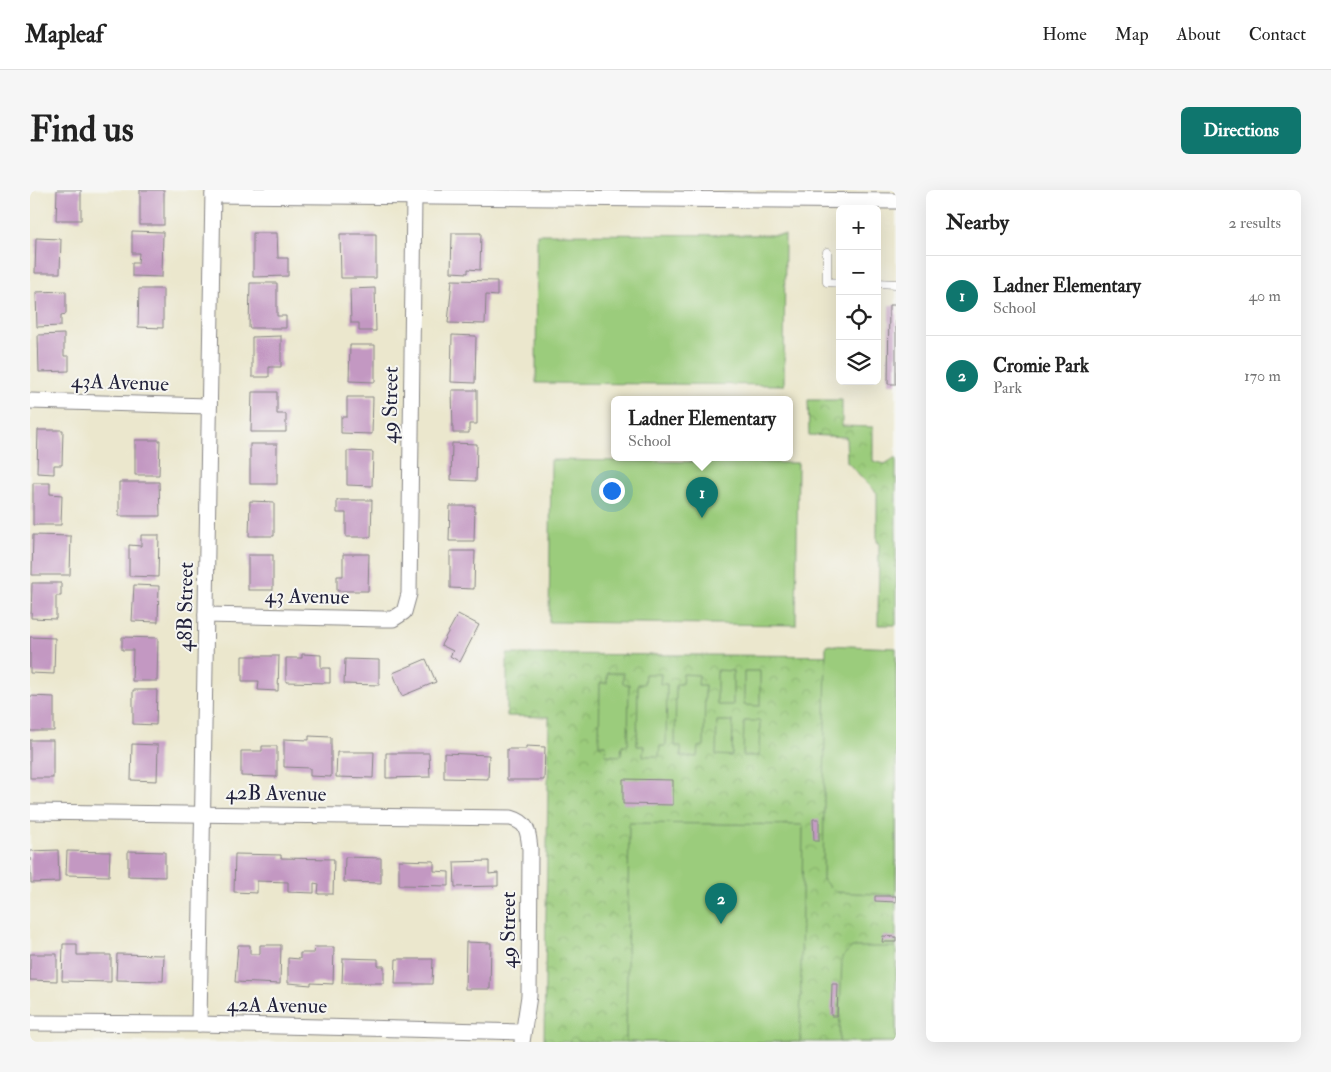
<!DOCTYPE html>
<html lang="en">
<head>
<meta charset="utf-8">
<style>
  :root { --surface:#fff; --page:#f6f6f6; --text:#222; --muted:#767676; --line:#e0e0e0; --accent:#0f766e }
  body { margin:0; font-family:"IM FELL Double Pica",serif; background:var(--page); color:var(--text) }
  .controls { position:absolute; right:15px; top:15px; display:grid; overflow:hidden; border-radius:8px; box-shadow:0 5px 20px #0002 }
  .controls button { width:45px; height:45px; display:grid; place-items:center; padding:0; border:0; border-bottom:1px solid var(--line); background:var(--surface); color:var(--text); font:25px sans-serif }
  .you { position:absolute; left:581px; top:300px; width:18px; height:18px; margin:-12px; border:4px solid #fff; border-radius:50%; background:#1a73e8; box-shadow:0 0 0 8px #1a73e833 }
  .badge { display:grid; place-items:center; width:32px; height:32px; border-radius:50%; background:var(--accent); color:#fff; font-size:16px; font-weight:700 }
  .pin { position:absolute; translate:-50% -41px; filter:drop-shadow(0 1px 2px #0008) }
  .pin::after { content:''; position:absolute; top:26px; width:18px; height:15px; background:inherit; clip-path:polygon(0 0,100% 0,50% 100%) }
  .popup { position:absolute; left:581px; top:206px; width:182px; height:65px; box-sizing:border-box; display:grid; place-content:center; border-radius:8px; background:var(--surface); filter:drop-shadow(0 1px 4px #0005); font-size:16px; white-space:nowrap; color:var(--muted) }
  .popup b { font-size:19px; color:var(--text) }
  .popup::after { content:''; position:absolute; left:50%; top:100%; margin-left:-10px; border:10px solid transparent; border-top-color:var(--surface) }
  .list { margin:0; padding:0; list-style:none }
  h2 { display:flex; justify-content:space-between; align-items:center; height:65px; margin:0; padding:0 20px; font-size:21px }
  h2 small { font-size:16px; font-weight:400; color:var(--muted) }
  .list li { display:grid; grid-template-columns:32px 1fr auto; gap:15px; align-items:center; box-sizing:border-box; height:80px; padding:0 20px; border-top:1px solid var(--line) }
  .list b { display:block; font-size:19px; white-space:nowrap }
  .list p { margin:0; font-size:16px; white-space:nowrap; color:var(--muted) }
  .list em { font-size:16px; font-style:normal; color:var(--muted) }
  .icon { flex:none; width:28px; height:28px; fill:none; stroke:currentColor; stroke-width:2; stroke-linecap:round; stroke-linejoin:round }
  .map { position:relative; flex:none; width:866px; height:852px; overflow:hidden; border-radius:8px }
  header { display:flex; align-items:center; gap:30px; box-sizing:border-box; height:70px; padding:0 25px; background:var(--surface); border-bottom:1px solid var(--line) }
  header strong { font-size:24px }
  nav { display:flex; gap:28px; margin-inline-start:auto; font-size:18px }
  .intro { display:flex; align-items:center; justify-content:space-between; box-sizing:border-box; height:120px; padding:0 30px }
  h1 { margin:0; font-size:35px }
  .button { padding:12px 22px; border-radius:8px; background:var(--accent); color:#fff; font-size:18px; font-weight:700 }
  main { display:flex; gap:30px; padding:0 30px }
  aside { flex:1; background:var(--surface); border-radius:8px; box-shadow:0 5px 20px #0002 }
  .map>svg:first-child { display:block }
  .park { fill:url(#park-crowns); stroke:#5e775b }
  .garden { fill:#9bcc7b; stroke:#5e775b }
  .building { fill:#c398c2 }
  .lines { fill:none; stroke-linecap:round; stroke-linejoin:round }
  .lane-casing { stroke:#868484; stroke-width:9 }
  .street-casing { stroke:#868484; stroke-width:17 }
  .lane { stroke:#fff; stroke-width:8 }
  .street { stroke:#fff; stroke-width:15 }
  .labels { text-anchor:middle; stroke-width:4; stroke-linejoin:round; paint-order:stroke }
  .street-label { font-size:21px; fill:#22223b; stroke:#f6f6f2 }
</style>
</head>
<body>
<header>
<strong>Mapleaf</strong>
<nav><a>Home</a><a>Map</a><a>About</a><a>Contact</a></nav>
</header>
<div class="intro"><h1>Find us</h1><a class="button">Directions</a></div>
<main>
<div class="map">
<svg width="866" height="852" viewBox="0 0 866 852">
  <defs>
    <pattern id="park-crowns" width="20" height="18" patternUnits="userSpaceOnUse" patternTransform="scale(1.25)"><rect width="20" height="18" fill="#9bcc7b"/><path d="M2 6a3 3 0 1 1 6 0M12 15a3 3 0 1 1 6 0" fill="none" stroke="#85af6b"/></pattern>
  </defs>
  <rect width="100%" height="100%" fill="#f6f6f2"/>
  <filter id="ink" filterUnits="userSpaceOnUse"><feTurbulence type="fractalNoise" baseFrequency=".02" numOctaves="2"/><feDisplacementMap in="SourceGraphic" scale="10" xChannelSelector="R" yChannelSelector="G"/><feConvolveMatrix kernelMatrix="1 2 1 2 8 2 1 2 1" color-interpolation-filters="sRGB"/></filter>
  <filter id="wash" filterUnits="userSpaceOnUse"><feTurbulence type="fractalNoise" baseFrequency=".0096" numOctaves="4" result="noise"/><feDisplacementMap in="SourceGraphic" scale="20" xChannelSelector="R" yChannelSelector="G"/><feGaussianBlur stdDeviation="1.12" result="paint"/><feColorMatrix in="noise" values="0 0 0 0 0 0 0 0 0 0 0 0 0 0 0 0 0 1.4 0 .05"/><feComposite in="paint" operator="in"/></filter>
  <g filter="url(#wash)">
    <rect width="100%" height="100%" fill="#ebe7cd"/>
    <!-- park -->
    <g class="park">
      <path d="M778,210H812V236L843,237V271L855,274L866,267V435H848L849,352H847V303L817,272L816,247L779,245Z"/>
      <path d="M477,464L866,466V852H514L519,527L477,526Z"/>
    </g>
    <!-- garden -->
    <g class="garden">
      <path d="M507,44L755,45L754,195L506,193Z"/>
      <path d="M521,270L768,273L766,435L519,432Z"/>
      <path d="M796,455L866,458V705L805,702L793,690Z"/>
      <path d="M687,480L703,481V515H687Z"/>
      <path d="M714,481H730V516L714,515Z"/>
      <path d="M577,483H593V494H599L598,555H592L591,566L575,565L576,555H569L570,493H577Z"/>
      <path d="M615,484H631L630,494H637L636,556H630L629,566H613L614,556H607L608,494H614Z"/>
      <path d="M653,484L669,485L668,495H675L674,556L668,557L667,567L651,566V556H645L646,494H652Z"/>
      <path d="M687,531H703L702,566L686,565Z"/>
      <path d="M714,531H730L729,566H713Z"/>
      <path d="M599,633L773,635L770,852H596Z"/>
      <path d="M822,757H866V852H809L812,767Z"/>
    </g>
    <g id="blocks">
      <!-- building -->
      <g class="building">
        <path d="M27,0H51V30H26Z"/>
        <rect x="110" y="0" width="24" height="35"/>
        <path d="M102,41L133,42L132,87L102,86V73H108L109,63H102Z"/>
        <path d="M223,43H247L248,68H258V86L223,87Z"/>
        <path d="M422,43H451L450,80L438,79V83L421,82Z"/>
        <path d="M310,44H346V88H311Z"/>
        <path d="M6,48L31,49L30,83H5Z"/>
        <path d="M422,90L467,91V106L456,105L455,134L418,133Z"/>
        <path d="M220,93H247V126H256V138H219Z"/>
        <path d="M345,98L346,141H329V133H321L320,99Z"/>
        <path d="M109,99H133V138L108,137Z"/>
        <path d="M36,101V124L31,125V136L7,137L6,102Z"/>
        <path d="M859,115H866V194H858Z"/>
        <path d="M34,144V166H39V181L9,182L8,145Z"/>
        <path d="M422,145L446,146L445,193L421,192Z"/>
        <path d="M251,146V177H239V187H222V147Z"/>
        <path d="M320,155H345V192L319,191Z"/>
        <path d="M422,200H447V234H439V243H423Z"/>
        <path d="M222,202H247V224H256V242H221Z"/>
        <path d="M317,207H343L342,244L311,243V227H317Z"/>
        <path d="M8,240H33L32,275H24V284L7,283Z"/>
        <path d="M105,250H130L129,285H105Z"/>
        <path d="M422,253L447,254L446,291L421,290Z"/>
        <rect x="220" y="254" width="27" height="40"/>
        <path d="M317,261L343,262L342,296L317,295Z"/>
        <path d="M89,292H129L130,326H89Z"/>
        <path d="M3,293H20V304L32,305L31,335H3Z"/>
        <path d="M307,310H342L341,347H316V323H307Z"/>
        <path d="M220,311L244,312V346H219Z"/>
        <path d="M420,316H445L444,351H419Z"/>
        <path d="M3,345L41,346L40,385H2Z"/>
        <path d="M111,345H129L128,387L99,386V355L111,356Z"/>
        <path d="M420,361H445L444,399L420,398Z"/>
        <path d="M313,364H339L338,401H307V386H313Z"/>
        <rect x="218" y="365" width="25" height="35"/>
        <path d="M2,393H31V406H26V429L1,428Z"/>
        <path d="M104,395L129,396L128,432L102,431Z"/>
        <path d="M428,424L449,435L430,472L420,466L423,461L411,455Z"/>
        <path d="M0,447L25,448L24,484L0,483Z"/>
        <path d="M92,447L128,448L127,491H102L103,460H92Z"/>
        <path d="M272,464L291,465V478H300V493L256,492V468H272Z"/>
        <path d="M212,466H249L248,501L228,500L229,491H212Z"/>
        <path d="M315,469L349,470V495L314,494Z"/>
        <path d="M396,469L406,492L372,506L363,483Z"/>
        <path d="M103,500H127L126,535L103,534Z"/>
        <path d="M0,506L24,507V541H0Z"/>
        <path d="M279,546L301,547V587L280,586V578L254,577V549L279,550Z"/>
        <rect x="0" y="550" width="23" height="38"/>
        <path d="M102,554L128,555L127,591L101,590Z"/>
        <path d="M232,556H247V587L211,586V561H232Z"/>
        <path d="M496,556L515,557L514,590H477V559H496Z"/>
        <path d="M307,562H344L343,588L306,587Z"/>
        <path d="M356,563H399L400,587L356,588Z"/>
        <path d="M414,563L459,565L458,589L414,588Z"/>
        <path d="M593,589L643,590V615L593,614Z"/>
        <path d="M783,629H789V651H784Z"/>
        <path d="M28,660L29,692L1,693L0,661Z"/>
        <path d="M37,661L80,662L79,686L36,685Z"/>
        <path d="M98,661L135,662V687L98,686Z"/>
        <path d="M205,664L251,665V668L304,669L303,704H288L289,694L284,693V703L258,702V692L227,691V703L204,702Z"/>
        <path d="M315,667L351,668V693L314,692Z"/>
        <path d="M369,670L404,671V681L419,682V696L369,695Z"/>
        <path d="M459,671V684L468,683V696L425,697L424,672Z"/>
        <path d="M845,706H866V712L845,711Z"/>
        <path d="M853,746L866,747V752H852Z"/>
        <path d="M436,752L461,753L460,799H435Z"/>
        <path d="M33,754H47V765H81V792L32,791Z"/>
        <path d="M208,755H220V764H230V755H251L250,794L205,792Z"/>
        <path d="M285,757H304L303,794L281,793V795L258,793V768L270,769V763H284Z"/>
        <path d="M0,764H27V791L0,790Z"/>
        <path d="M87,764L134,765L133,791L86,790Z"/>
        <path d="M313,768L348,769V776H354V793H312Z"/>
        <path d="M366,769H403L402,794H365Z"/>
        <path d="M802,794H808L807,826H801Z"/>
      </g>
    </g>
  </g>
  <g filter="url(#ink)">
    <use href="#blocks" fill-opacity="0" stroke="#868484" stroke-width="1"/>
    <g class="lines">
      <defs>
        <g id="lane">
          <path d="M797,62V92L810,93"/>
          <path d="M847,93L866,94"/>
        </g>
        <g id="street">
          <path d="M183,5L866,11"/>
          <path d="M0,211L179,216"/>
          <path d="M176,425L352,429H363L374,422L379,404L384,8"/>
          <path d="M0,622L481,628C499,633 498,643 500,659L499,806L492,852"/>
          <path d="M0,833L169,834L492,842"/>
          <path d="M169,834L183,0"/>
        </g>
      </defs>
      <!-- lane casing -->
      <use href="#lane" class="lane-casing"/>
      <!-- street casing -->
      <use href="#street" class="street-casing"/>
      <!-- lane -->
      <use href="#lane" class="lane"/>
      <!-- street -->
      <use href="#street" class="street"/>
    </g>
  </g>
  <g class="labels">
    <!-- street labels -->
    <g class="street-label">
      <text transform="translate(90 192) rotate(2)" y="7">43A Avenue</text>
      <text transform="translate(360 215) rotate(-89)" y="7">49 Street</text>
      <text transform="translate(277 406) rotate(1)" y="7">43 Avenue</text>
      <text transform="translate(155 417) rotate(-89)" y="7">48B Street</text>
      <text transform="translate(246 603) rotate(1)" y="7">42B Avenue</text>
      <text transform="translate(478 740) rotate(-90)" y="7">49 Street</text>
      <text transform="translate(247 815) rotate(1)" y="7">42A Avenue</text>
    </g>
  </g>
</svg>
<div class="controls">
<button>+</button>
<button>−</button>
<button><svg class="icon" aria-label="locate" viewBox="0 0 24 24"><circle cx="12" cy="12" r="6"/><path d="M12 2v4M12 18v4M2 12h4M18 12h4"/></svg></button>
<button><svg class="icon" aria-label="layers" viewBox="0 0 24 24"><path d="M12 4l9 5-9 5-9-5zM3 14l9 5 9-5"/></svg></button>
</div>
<div class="you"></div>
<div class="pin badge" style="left:672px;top:328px">1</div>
<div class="popup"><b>Ladner Elementary</b>School</div>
<div class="pin badge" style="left:691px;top:734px">2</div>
</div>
<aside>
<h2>Nearby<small>2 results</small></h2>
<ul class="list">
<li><span class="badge">1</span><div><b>Ladner Elementary</b><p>School</p></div><em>40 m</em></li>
<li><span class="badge">2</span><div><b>Cromie Park</b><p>Park</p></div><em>170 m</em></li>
</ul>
</aside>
</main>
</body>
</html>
